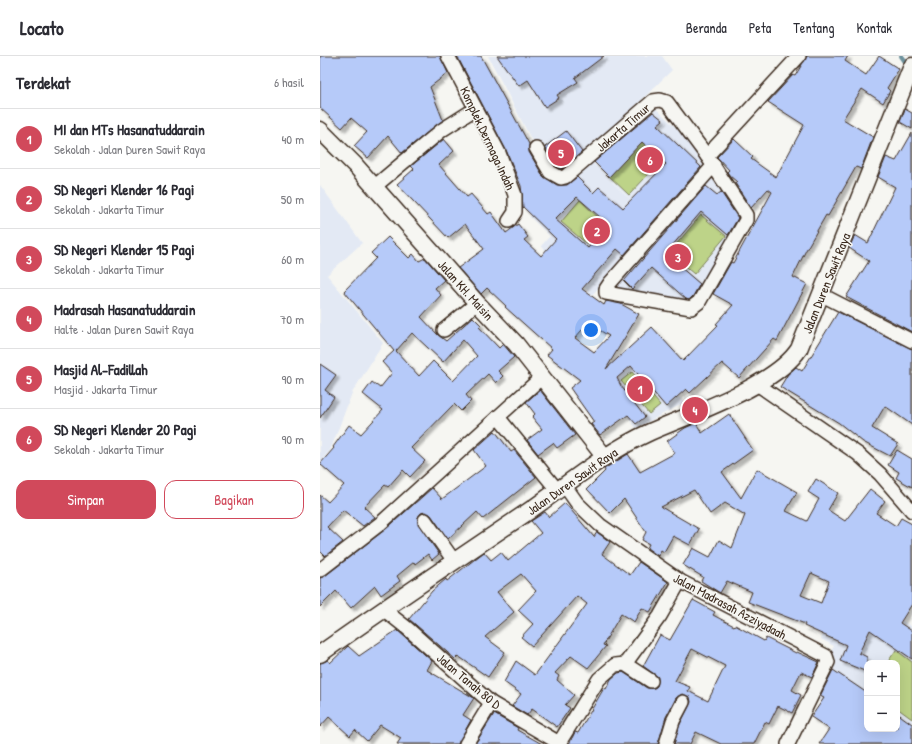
<!DOCTYPE html>
<html lang="id">
<head>
<meta charset="utf-8">
<style>
  :root { --surface:#fff; --page:#f7f7f7; --text:#2b2b33; --muted:#7c7c81; --line:#e1e1e2; --accent:#d1495b }
  body { margin:0; font-family:"Patrick Hand",sans-serif; background:var(--page); color:var(--text) }
  .controls { position:absolute; right:12px; bottom:12px; display:grid; overflow:hidden; border-radius:8px; box-shadow:0 4px 16px #0002 }
  .controls button { width:36px; height:36px; display:grid; place-items:center; padding:0; border:0; border-bottom:1px solid var(--line); background:var(--surface); color:var(--text); font:20px sans-serif }
  .you { position:absolute; left:271px; top:274px; width:14px; height:14px; margin:-10px; border:3px solid #fff; border-radius:50%; background:#1a73e8; box-shadow:0 0 0 6px #1a73e833 }
  .badge { display:grid; place-items:center; width:26px; height:26px; border-radius:50%; background:var(--accent); color:#fff; font-size:13px; font-weight:700 }
  .pin { position:absolute; translate:-50% -50%; border:2px solid #fff; box-shadow:0 1px 4px #0006 }
  .list { margin:0; padding:0; list-style:none }
  h2 { display:flex; justify-content:space-between; align-items:center; height:52px; margin:0; padding:0 16px; font-size:17px }
  h2 small { font-size:13px; font-weight:400; color:var(--muted) }
  .list li { display:grid; grid-template-columns:26px 1fr auto; gap:12px; align-items:center; box-sizing:border-box; height:60px; padding:0 16px; border-top:1px solid var(--line) }
  .list b { display:block; font-size:15px; white-space:nowrap }
  .list p { margin:0; font-size:13px; white-space:nowrap; color:var(--muted) }
  .list em { font-size:13px; font-style:normal; color:var(--muted) }
  .actions { display:flex; gap:8px; padding:12px 16px }
  .actions a { flex:1; padding:9px 0; border:1px solid var(--accent); border-radius:12px; text-align:center; font-size:14px; color:var(--accent) }
  .actions .main { background:var(--accent); color:#fff }
  .map { position:relative; flex:none; width:592px; height:688px; overflow:hidden }
  header { display:flex; align-items:center; gap:24px; box-sizing:border-box; height:56px; padding:0 20px; background:var(--surface); border-bottom:1px solid var(--line) }
  header strong { font-size:19px }
  nav { display:flex; gap:22px; margin-inline-start:auto; font-size:14px }
  main { display:flex }
  aside { flex:1; background:var(--surface) }
  .map>svg:first-child { display:block }
  .built { fill:#e3e9f4; fill-rule:evenodd }
  .pitch { fill:#bdd388; stroke:#7c7e53 }
  .lines { fill:none; stroke-linecap:round; stroke-linejoin:round }
  .stream { stroke:#6e929d; stroke-width:4 }
  .building { fill:#b6caf9; stroke:#3b2a1e; fill-rule:evenodd; filter:url(#shadow) }
  .minor-casing { stroke:#3b2a1e; stroke-width:16 }
  .tertiary-casing { stroke:#3b2a1e; stroke-width:19 }
  .minor { stroke:#f6f6f2; stroke-width:13 }
  .tertiary { stroke:#f6f6f2; stroke-width:16 }
  .labels { text-anchor:middle; stroke-width:3; stroke-linejoin:round; paint-order:stroke }
  .street-label { font-size:13px; fill:#3b2a1e; stroke:#f6f6f2 }
</style>
</head>
<body>
<header>
<strong>Locato</strong>
<nav><a>Beranda</a><a>Peta</a><a>Tentang</a><a>Kontak</a></nav>
</header>
<main>
<aside>
<h2>Terdekat<small>6 hasil</small></h2>
<ul class="list">
<li><span class="badge">1</span><div><b>MI dan MTs Hasanatuddarain</b><p>Sekolah · Jalan Duren Sawit Raya</p></div><em>40 m</em></li>
<li><span class="badge">2</span><div><b>SD Negeri Klender 16 Pagi</b><p>Sekolah · Jakarta Timur</p></div><em>50 m</em></li>
<li><span class="badge">3</span><div><b>SD Negeri Klender 15 Pagi</b><p>Sekolah · Jakarta Timur</p></div><em>60 m</em></li>
<li><span class="badge">4</span><div><b>Madrasah Hasanatuddarain</b><p>Halte · Jalan Duren Sawit Raya</p></div><em>70 m</em></li>
<li><span class="badge">5</span><div><b>Masjid Al-Fadillah</b><p>Masjid · Jakarta Timur</p></div><em>90 m</em></li>
<li><span class="badge">6</span><div><b>SD Negeri Klender 20 Pagi</b><p>Sekolah · Jakarta Timur</p></div><em>90 m</em></li>
</ul>
<div class="actions"><a class="main">Simpan</a><a>Bagikan</a></div>
</aside>
<div class="map">
<svg width="592" height="688" viewBox="0 0 592 688">
  <defs>
    <filter id="shadow"><feDropShadow dx="3.5" dy="3.5" stdDeviation="1" flood-color="#0004"/></filter>
  </defs>
  <rect width="100%" height="100%" fill="#f6f6f2"/>
  <filter id="ink" filterUnits="userSpaceOnUse"><feTurbulence type="fractalNoise" baseFrequency=".025" numOctaves="2"/><feDisplacementMap in="SourceGraphic" scale="8" xChannelSelector="R" yChannelSelector="G"/><feConvolveMatrix kernelMatrix="1 2 1 2 8 2 1 2 1" color-interpolation-filters="sRGB"/></filter>
  <g filter="url(#ink)">
    <!-- built -->
    <g class="built">
      <path d="M168,0H342L352,14L235,129Z"/>
      <path d="M326,43L393,107L336,169L268,101Z"/>
      <path d="M268,102L336,169L272,239L221,190L230,180L210,161Z"/>
      <path d="M391,111L428,167L369,254L282,234Z"/>
      <path d="M0,129L42,187L7,219L63,287L32,337L10,395L0,406Z"/>
      <path d="M313,288L364,347L316,372L277,320Z"/>
      <path d="M529,522L565,553L592,571V688H563L490,638L514,590L501,583ZM547,607H577V673H547Z"/>
    </g>
    <!-- pitch -->
    <g class="pitch">
      <path d="M321,84L342,104L309,139L288,119Z"/>
      <path d="M260,144L285,168L267,188L241,166Z"/>
      <path d="M381,159L406,180L374,218L349,197Z"/>
      <path d="M312,316L340,349L329,358L301,325Z"/>
      <path d="M576,594L592,606V663L577,652V607H567Z"/>
    </g>
    <g class="lines">
      <!-- stream -->
      <path class="stream" d="M581,0L588,10"/>
    </g>
    <!-- building -->
    <g class="building">
      <path d="M0,0H120L128,17L110,31L123,64L82,97L68,80L48,102L34,90L47,76L31,62L22,72L0,52Z"/>
      <path d="M137,0H161L209,88V96L223,120L237,129H247L257,121L273,137L279,131L303,152L346,108L322,86L289,121L274,106L333,56L343,64L337,69L381,111L304,199L297,193L262,233L284,249L286,245L301,248L319,258L286,313L332,271L363,305L398,269L396,268L413,249L393,238L411,206L413,207L452,136L448,133L431,152L415,127L417,126L410,120L407,116L409,114L397,101L414,83L433,101L431,103L456,121L484,69L448,46L473,19L475,20L487,0H528L525,5L546,19L559,0L579,13L567,32L570,35L563,47L542,33L523,63L553,81L541,113L536,111L508,160L506,159L486,194L473,221L487,228L457,285L454,283L419,322L402,307L370,337L366,333L346,351L311,310L297,322L301,330L325,361L316,368L308,359L280,379L271,368L274,366L250,332L260,324L227,299L232,293L185,251L186,250L167,232L161,238L138,212L164,193L145,168L128,182L77,128L94,113L91,110L124,83L134,95L119,109L147,141L151,138L168,158L171,156L186,177L198,168L208,181L204,184L221,200L236,183L203,151L201,130L186,94ZM257,141L288,168L268,192L235,163ZM268,267L289,280L274,296L255,282Z"/>
      <path d="M177,0H284L255,22L258,26L237,39L239,42L225,51L208,24L199,30Z"/>
      <path d="M585,53L592,57V73L580,66Z"/>
      <path d="M246,75L262,96L242,113L236,110L225,91Z"/>
      <path d="M592,77V276L526,241L549,205L529,192L535,179L548,187L575,131L558,121L566,101L576,105Z"/>
      <path d="M386,130L397,139L401,136L418,162L408,179L381,156L345,198L380,228L373,240L369,244L366,243L331,212L312,233L304,225Z"/>
      <path d="M68,181L89,202L93,198L99,205L105,202L124,224L115,232L121,239L101,261L118,279L126,285L153,261L161,269L159,271L179,292L183,288L194,301L178,315L183,320L176,327L168,318L146,339L151,345L141,355L134,348L91,392L105,405L90,421L83,414L68,431L65,429L44,451L55,461L43,470L23,454L7,471L23,486L5,500L0,495V439L8,446L24,429L0,408L14,392L13,391L29,369L41,378L63,354L43,338L52,326L60,332L72,317L62,306L74,295L24,235L56,202L51,197ZM92,277L123,306L143,284L157,300L133,325L113,305L99,320L76,295Z"/>
      <path d="M518,256L592,293V369L565,350L552,372L578,388L570,400L543,386L519,367L460,331L468,318L476,311L482,315Z"/>
      <path d="M0,308L16,319L5,334L14,341L0,362Z"/>
      <path d="M220,334L255,379L237,392L233,387L218,398L207,384L222,373L212,361L215,358L206,346Z"/>
      <path d="M409,358L433,394L402,416L421,442L437,413L477,436L466,455L487,465L499,443L488,436L496,423L518,437L508,454L525,465L550,433L565,445L556,457L576,470L581,462L592,468V548L580,567L592,575V603L550,574L539,597L547,601V616L520,605L526,589L484,570L485,568L428,546L432,536L407,525L400,537L381,525L383,521L363,509L373,492L390,501L399,484L412,492L425,459L405,447L390,458L374,434L341,451L379,473L370,489L353,480L344,496L341,494L338,500L327,492L329,488L322,484L326,476L304,443L290,457L267,433L285,415L284,413L308,398L320,416L355,397L347,385L365,372L376,367L382,377ZM491,517L509,525L501,547L481,539Z"/>
      <path d="M175,375L191,396L194,394L216,421L163,463L157,456L128,483L111,459L105,456L101,457L98,461V468L119,498L112,504L108,498L95,508L94,506L77,520L80,525L61,539L55,530L31,552L16,535L0,551V522L5,520L66,473L112,432L122,443L166,410L154,394Z"/>
      <path d="M577,394L592,403V431L576,422L579,416L568,409Z"/>
      <path d="M245,447L274,481L277,476L290,486L282,498L310,519L319,506L348,526L330,556L322,552L314,566L301,558L283,589L286,590L268,612L251,600L235,617L239,620L237,624L254,639L245,649L250,652L237,671L212,653L207,659L192,650L201,638L184,626L196,605L215,619L267,548L257,540L212,590L201,581L213,568L198,554L216,535L201,518L177,536L194,556L165,581L185,596L168,621L138,600L135,603L89,563L112,535L126,523L127,525L164,496L171,504L181,496L188,505L221,477L211,465L225,456L229,461Z"/>
      <path d="M373,544L395,556L393,559L414,570L415,569L444,585L446,582L476,597L477,596L499,606L492,621L481,616L472,634L481,639L472,657L458,650L449,668L445,666L434,688H401L376,676L370,688H354L360,668L371,646L370,641L362,638L356,642L346,661L338,688H249L255,676L258,677L284,632L286,633L291,623L298,617L303,616L327,632H334L337,630L338,621L323,610L340,579L350,584ZM372,593L405,610L388,645L368,635L370,631L355,625Z"/>
      <path d="M77,574L112,605L107,614L154,642L143,659L151,664L138,688H77L81,682L60,669L47,685L35,674L30,680L9,661L0,671V607L8,604L10,607L28,590L39,600Z"/>
      <path d="M513,614L547,637V673H577V657L592,668V688H499L509,673L491,661L504,642L500,640Z"/>
      <path d="M174,658L198,672L197,674L222,688H155Z"/>
    </g>
    <g class="lines">
      <defs>
        <g id="minor">
          <path d="M128,0L179,97L195,139V156L189,165"/>
          <path d="M216,92L230,116L241,122L245,121L333,45L340,44L347,46L387,100"/>
          <path d="M394,109L290,227L286,233V237L371,252L379,246L426,164V159L387,100L479,0"/>
          <path d="M54,131L122,74L155,53"/>
          <path d="M502,239L592,285"/>
          <path d="M124,274L157,247"/>
          <path d="M437,328L538,398L560,418L592,455"/>
          <path d="M178,361L238,435"/>
          <path d="M245,430L257,447L280,469L360,525L506,600L508,606L468,688"/>
          <path d="M105,464L134,505"/>
          <path d="M0,514L61,467L222,321"/>
          <path d="M63,553L87,572L171,647L241,688"/>
          <path d="M305,608L340,560L360,525"/>
          <path d="M239,687L279,623L295,609L305,608L331,625"/>
          <path d="M146,688L171,647"/>
          <path d="M346,688L353,665L363,646"/>
        </g>
        <g id="tertiary">
          <path d="M0,74L35,109L157,247L196,288L284,400"/>
          <path d="M0,598C69,549 139,502 209,455C249,427 286,396 330,376C371,358 455,330 479,293L592,10"/>
        </g>
      </defs>
      <!-- minor casing -->
      <use href="#minor" class="minor-casing"/>
      <!-- tertiary casing -->
      <use href="#tertiary" class="tertiary-casing"/>
      <!-- minor -->
      <use href="#minor" class="minor"/>
      <!-- tertiary -->
      <use href="#tertiary" class="tertiary"/>
    </g>
  </g>
  <g class="labels">
    <!-- street labels -->
    <g class="street-label">
      <text transform="translate(303 71) rotate(-41)" y="5">Jakarta Timur</text>
      <text transform="translate(168 82) rotate(65)" y="5">Komplek Dermaga Indah</text>
      <text transform="translate(506 227) rotate(-68)" y="5">Jalan Duren Sawit Raya</text>
      <text transform="translate(146 234) rotate(48)" y="5">Jalan KH. Maisin</text>
      <text transform="translate(252 425) rotate(-35)" y="5">Jalan Duren Sawit Raya</text>
      <text transform="translate(410 550) rotate(28)" y="5">Jalan Madrasah Azziyadaah</text>
      <text transform="translate(149 625) rotate(40)" y="5">Jalan Tanah 80 D</text>
    </g>
  </g>
</svg>
<div class="controls">
<button>+</button>
<button>−</button>
</div>
<div class="you"></div>
<div class="pin badge" style="left:320px;top:333px">1</div>
<div class="pin badge" style="left:277px;top:175px">2</div>
<div class="pin badge" style="left:358px;top:201px">3</div>
<div class="pin badge" style="left:375px;top:354px">4</div>
<div class="pin badge" style="left:241px;top:97px">5</div>
<div class="pin badge" style="left:330px;top:104px">6</div>
</div>
</main>
</body>
</html>
